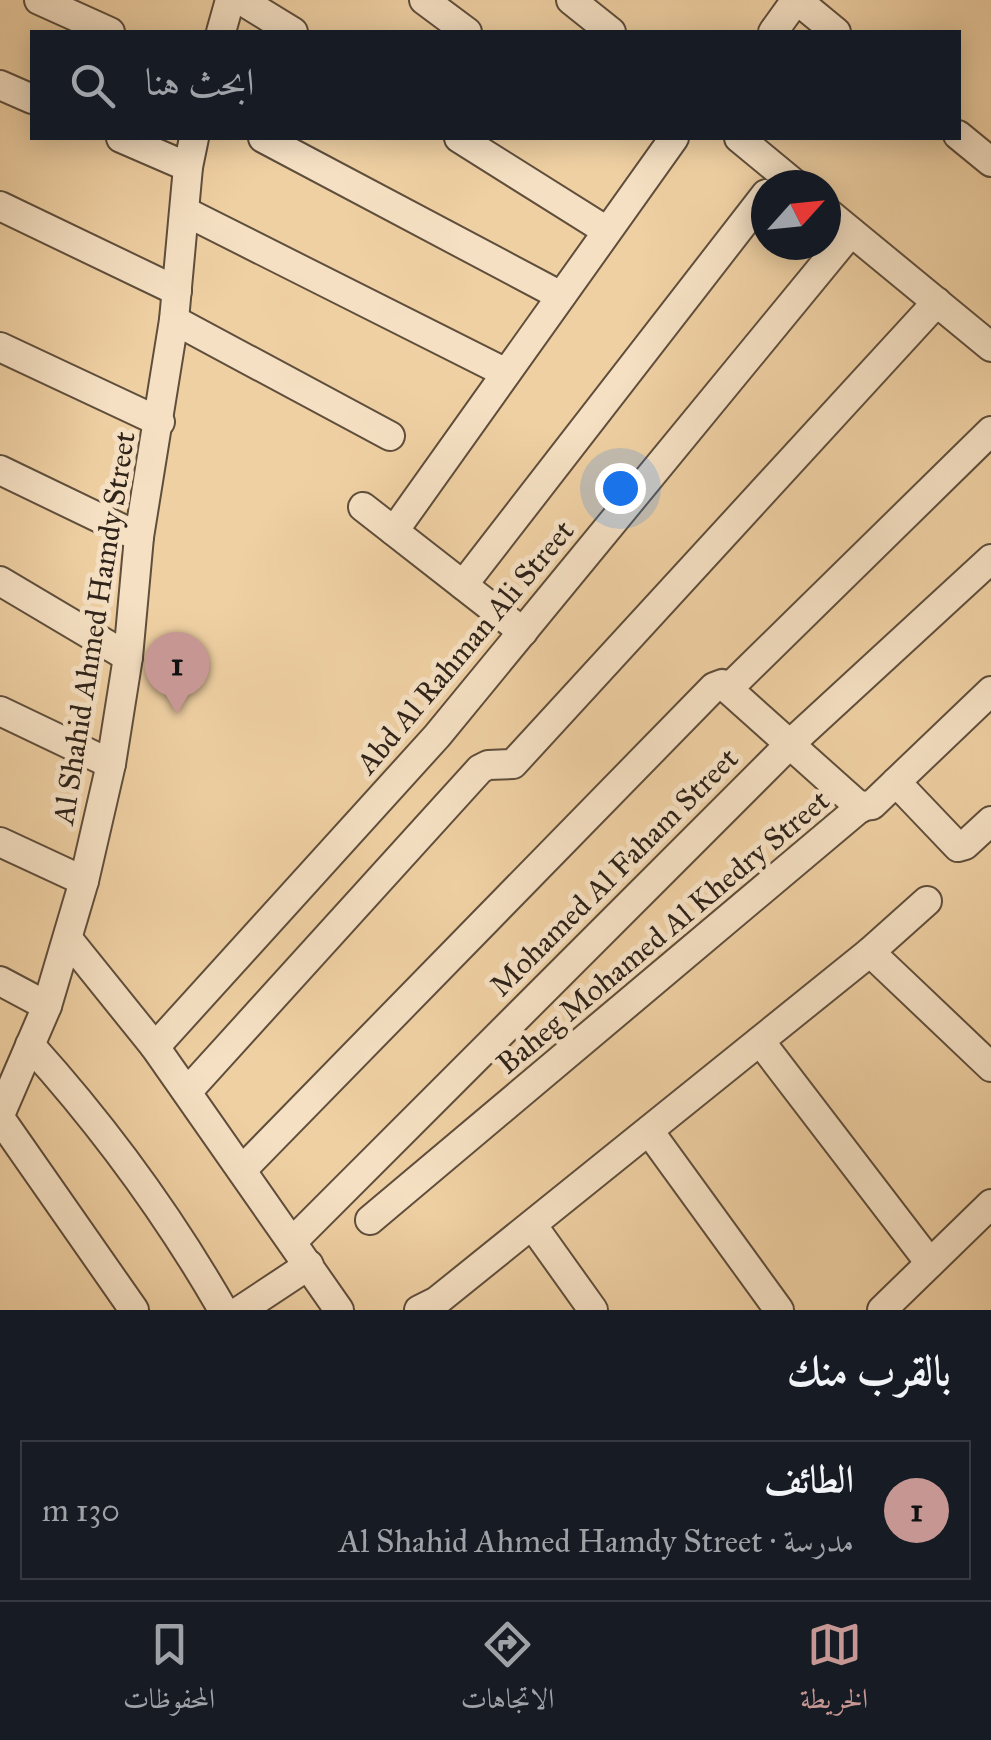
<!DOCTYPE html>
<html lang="ar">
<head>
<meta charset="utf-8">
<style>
  :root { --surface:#171b24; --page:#20242c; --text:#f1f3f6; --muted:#9ea1a6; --line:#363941; --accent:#c59692 }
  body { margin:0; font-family:"IM FELL Great Primer",Amiri,serif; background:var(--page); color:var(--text); direction:rtl }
  .compass { position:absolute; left:751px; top:170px; width:90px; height:90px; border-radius:50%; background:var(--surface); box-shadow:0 5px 25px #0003; rotate:63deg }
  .you { position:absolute; left:620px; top:488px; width:35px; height:35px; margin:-25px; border:8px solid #fff; border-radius:50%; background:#1a73e8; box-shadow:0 0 0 15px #1a73e833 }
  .badge { display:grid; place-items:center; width:65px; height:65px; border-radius:50%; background:var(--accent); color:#111; font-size:32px; font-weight:700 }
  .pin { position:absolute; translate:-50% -82px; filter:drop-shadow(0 2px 5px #0008) }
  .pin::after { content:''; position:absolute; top:52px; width:35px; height:30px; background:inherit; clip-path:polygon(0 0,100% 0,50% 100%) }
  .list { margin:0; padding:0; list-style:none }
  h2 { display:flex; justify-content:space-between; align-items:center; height:130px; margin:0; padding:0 40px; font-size:42px }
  h2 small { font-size:32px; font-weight:400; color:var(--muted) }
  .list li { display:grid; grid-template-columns:65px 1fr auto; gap:30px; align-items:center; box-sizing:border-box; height:140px; margin:0 20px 20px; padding:0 20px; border:2px solid var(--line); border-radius:0px }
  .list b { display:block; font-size:38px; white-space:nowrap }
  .list p { margin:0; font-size:32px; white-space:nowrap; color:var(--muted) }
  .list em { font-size:32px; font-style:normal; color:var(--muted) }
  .icon { flex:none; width:55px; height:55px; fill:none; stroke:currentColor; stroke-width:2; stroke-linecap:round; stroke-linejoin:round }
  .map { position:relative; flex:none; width:991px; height:1310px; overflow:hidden; direction:ltr }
  .search { position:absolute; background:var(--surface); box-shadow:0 5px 25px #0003; left:30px; right:30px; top:30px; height:110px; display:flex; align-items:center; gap:25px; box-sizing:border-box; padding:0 35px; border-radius:0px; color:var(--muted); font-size:38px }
  .sheet { height:290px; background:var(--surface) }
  nav { display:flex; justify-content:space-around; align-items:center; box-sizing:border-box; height:140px; border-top:2px solid var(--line); background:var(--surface); font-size:28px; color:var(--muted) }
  nav a { display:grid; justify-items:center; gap:5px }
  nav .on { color:var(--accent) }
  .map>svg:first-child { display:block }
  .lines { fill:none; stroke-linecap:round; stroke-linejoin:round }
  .street-casing { stroke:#5f4e3c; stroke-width:32 }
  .street { stroke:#f5e0c3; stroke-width:28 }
  .labels { text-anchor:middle; stroke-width:10; stroke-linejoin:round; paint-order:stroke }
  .street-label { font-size:30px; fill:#2f231a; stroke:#f5e0c3 }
</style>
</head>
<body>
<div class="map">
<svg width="991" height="1310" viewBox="0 0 991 1310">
  <rect width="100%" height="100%" fill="#efd0a3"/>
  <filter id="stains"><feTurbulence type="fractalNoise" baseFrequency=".002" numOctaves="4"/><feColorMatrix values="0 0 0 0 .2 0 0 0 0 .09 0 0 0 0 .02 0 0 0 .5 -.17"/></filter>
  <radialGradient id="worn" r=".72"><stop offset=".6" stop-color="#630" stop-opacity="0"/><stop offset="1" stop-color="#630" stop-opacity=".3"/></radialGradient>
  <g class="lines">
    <defs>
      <g id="street">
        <path d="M39,0L110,32"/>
        <path d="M241,0L293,32"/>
        <path d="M424,0L467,32"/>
        <path d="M571,0L611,32"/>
        <path d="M797,0L836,32"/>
        <path d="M221,32L230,0"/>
        <path d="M773,32L796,0"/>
        <path d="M0,85L32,99"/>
        <path d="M958,135L991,162"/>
        <path d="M121,138L188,167"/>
        <path d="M263,138L561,296"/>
        <path d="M459,138L607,231"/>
        <path d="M739,138L796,185"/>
        <path d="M0,206L177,291"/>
        <path d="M826,211L991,347"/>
        <path d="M186,212L506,373"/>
        <path d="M174,320L390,436"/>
        <path d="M0,347L160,422"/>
        <path d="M0,470L139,537"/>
        <path d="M363,507L523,632"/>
        <path d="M394,531L674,138"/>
        <path d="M0,581L128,657"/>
        <path d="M463,585L766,194"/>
        <path d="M728,689L991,431"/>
        <path d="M728,689L861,808"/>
        <path d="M0,711L111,764"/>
        <path d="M896,782L958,847L965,845L991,821"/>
        <path d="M0,842L84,881"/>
        <path d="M68,939L155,1047L339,1310"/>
        <path d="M870,952L991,1067"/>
        <path d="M0,981L47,1006"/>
        <path d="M760,1041L930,1263"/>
        <path d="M30,1045C104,1127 168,1214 223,1310"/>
        <path d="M155,1047L437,736L851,232"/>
        <path d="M187,1092L480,769L488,765L513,764L937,302"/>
        <path d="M0,1115L47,1006L84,881L111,764L128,657L139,537L174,320L188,167L194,138"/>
        <path d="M0,1118L134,1310"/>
        <path d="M649,1131L779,1310"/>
        <path d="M242,1170L714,687L722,684L728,689"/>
        <path d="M370,1220L862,806L872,805L991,691"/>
        <path d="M533,1226L593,1310"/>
        <path d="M293,1241L790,744L991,559"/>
        <path d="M241,1310L309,1265"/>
        <path d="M419,1310L437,1301L870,952L927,901"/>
        <path d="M882,1310L991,1204"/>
      </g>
    </defs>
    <!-- street casing -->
    <use href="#street" class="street-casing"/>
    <!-- street -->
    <use href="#street" class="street"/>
  </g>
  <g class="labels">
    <!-- street labels -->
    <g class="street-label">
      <text transform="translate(94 628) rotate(-81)" y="10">Al Shahid Ahmed Hamdy Street</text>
      <text transform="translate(465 647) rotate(-50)" y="10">Abd Al Rahman Ali Street</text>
      <text transform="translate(614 872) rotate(-45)" y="10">Mohamed Al Faham Street</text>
      <text transform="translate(663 932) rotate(-40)" y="10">Baheg Mohamed Al Khedry Street</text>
    </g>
  </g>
  <rect width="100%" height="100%" filter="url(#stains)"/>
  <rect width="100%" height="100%" fill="url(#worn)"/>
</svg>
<svg class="compass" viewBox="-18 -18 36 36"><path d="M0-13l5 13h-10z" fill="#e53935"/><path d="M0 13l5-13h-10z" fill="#9ea1a6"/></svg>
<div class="you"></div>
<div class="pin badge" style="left:177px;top:714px">1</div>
<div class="search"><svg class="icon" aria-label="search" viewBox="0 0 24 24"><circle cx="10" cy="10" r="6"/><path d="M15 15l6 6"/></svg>ابحث هنا</div>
</div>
<section class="sheet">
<h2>بالقرب منك<small></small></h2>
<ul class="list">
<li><span class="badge">1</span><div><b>الطائف</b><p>مدرسة · Al Shahid Ahmed Hamdy Street</p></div><em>130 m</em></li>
</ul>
</section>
<nav>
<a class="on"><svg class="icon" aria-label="map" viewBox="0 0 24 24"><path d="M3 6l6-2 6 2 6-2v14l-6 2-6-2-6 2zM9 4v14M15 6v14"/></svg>الخريطة</a>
<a><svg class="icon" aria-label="directions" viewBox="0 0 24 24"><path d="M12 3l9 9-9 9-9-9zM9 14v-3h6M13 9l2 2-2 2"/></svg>الاتجاهات</a>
<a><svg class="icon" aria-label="saved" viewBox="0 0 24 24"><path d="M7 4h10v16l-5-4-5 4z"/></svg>المحفوظات</a>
</nav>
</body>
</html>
